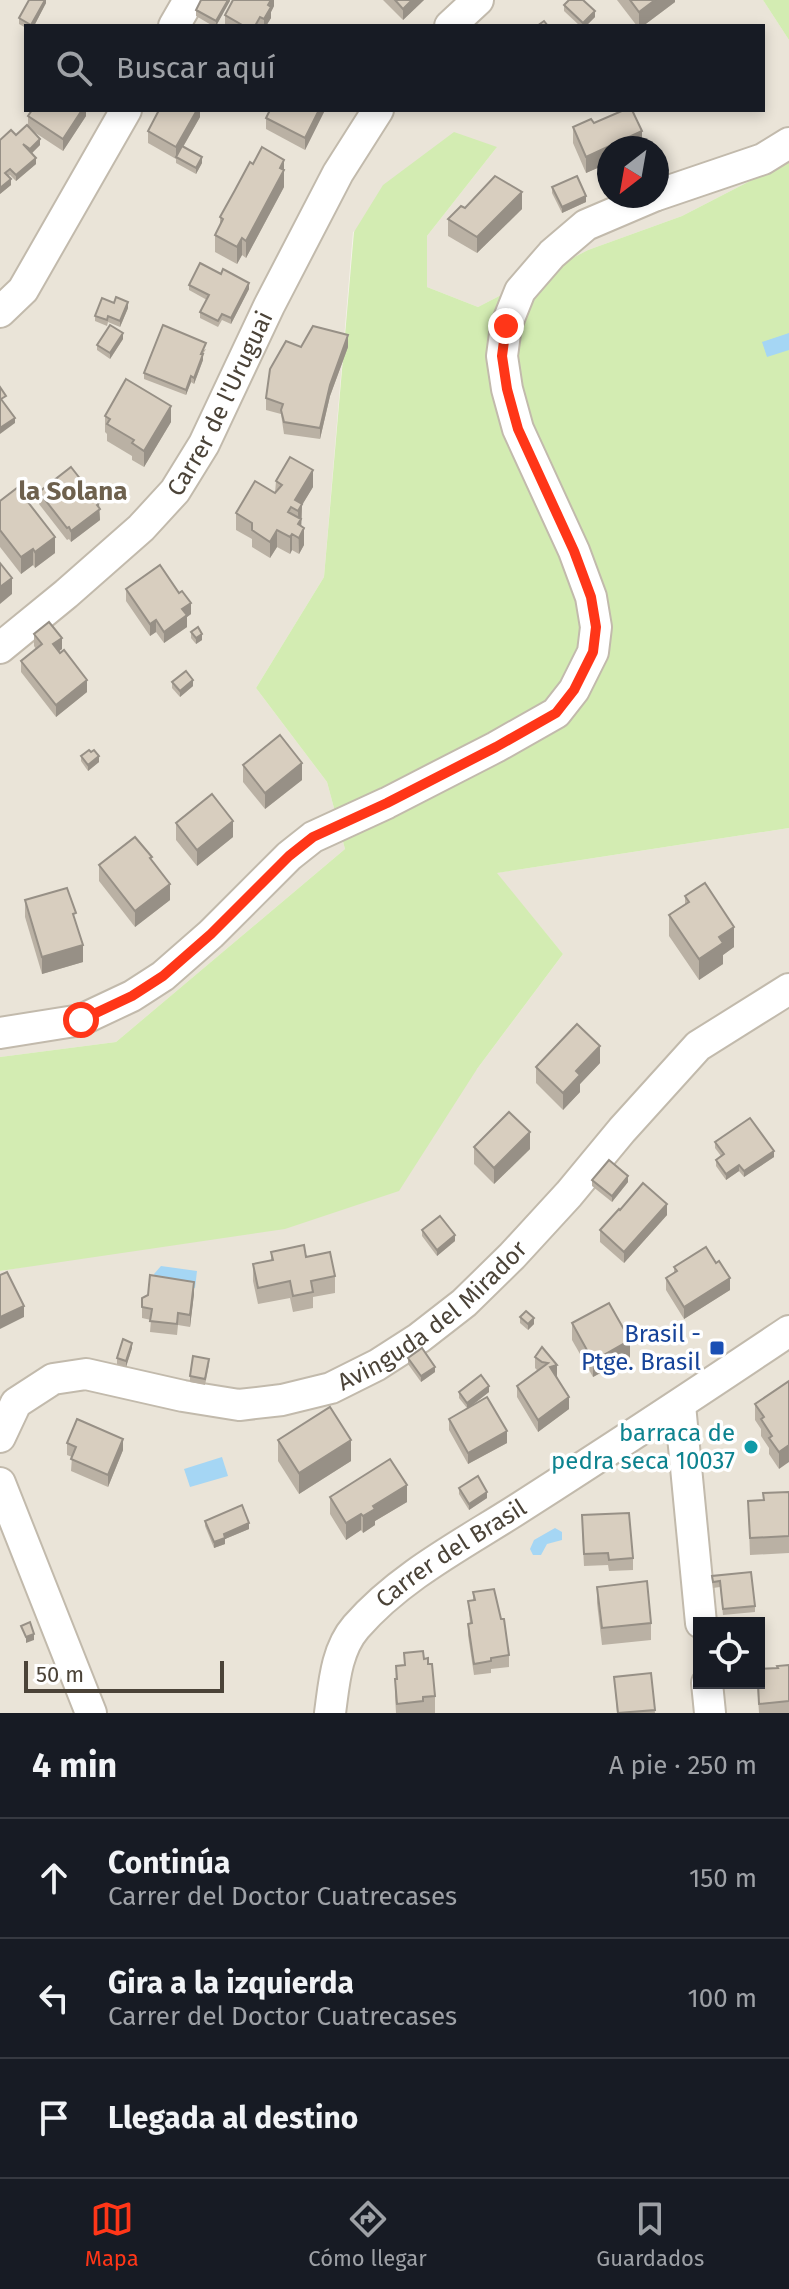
<!DOCTYPE html>
<html lang="es">
<head>
<meta charset="utf-8">
<style>
  :root { --surface:#171b24; --page:#242831; --text:#f1f3f6; --muted:#9ea1a6; --line:#363941; --accent:#ff3618 }
  body { margin:0; font-family:"Fira Sans",sans-serif; background:var(--page); color:var(--text) }
  .controls { position:absolute; right:24px; bottom:24px; display:grid; overflow:hidden; border-radius:0px; box-shadow:0 4px 12px #0003 }
  .controls button { width:72px; height:72px; display:grid; place-items:center; padding:0; border:0; border-bottom:2px solid var(--line); background:var(--surface); color:var(--text); font:40px sans-serif }
  .compass { position:absolute; left:597px; top:136px; width:72px; height:72px; border-radius:50%; background:var(--surface); box-shadow:0 4px 12px #0003; rotate:211deg }
  .scale { position:absolute; left:24px; bottom:20px; width:200px; box-sizing:border-box; padding-left:8px; border:4px solid #4b4338; border-top:0; font-size:22px; line-height:28px; white-space:nowrap; color:#4b4338; -webkit-text-stroke:6px #fff; paint-order:stroke }
  .stop { position:absolute; width:24px; height:24px; margin:-18px; border:6px solid #ff3618; border-radius:50%; background:#fff }
  .stop.end { background:#ff3618; border-color:#fff; box-shadow:0 2px 8px #0008 }
  .list { margin:0; padding:0; list-style:none }
  h2 { display:flex; justify-content:space-between; align-items:center; height:104px; margin:0; padding:0 32px; font-size:34px }
  h2 small { font-size:26px; font-weight:400; color:var(--muted) }
  .list li { display:grid; grid-template-columns:52px 1fr auto; gap:24px; align-items:center; box-sizing:border-box; height:120px; padding:0 32px; border-top:2px solid var(--line) }
  .list b { display:block; font-size:30px; white-space:nowrap }
  .list p { margin:0; font-size:26px; white-space:nowrap; color:var(--muted) }
  .list em { font-size:26px; font-style:normal; color:var(--muted) }
  .icon { flex:none; width:44px; height:44px; fill:none; stroke:currentColor; stroke-width:2; stroke-linecap:round; stroke-linejoin:round }
  .map { position:relative; flex:none; width:789px; height:1713px; overflow:hidden }
  .search { position:absolute; background:var(--surface); box-shadow:0 4px 12px #0003; left:24px; right:24px; top:24px; height:88px; display:flex; align-items:center; gap:20px; box-sizing:border-box; padding:0 28px; border-radius:0px; color:var(--muted); font-size:30px }
  .sheet { height:464px; background:var(--surface) }
  nav { display:flex; justify-content:space-around; align-items:center; box-sizing:border-box; height:112px; border-top:2px solid var(--line); background:var(--surface); font-size:22px; color:var(--muted) }
  nav a { display:grid; justify-items:center; gap:4px }
  nav .on { color:var(--accent) }
  .map>svg:first-child { display:block }
  .residential { fill:#eae4d8; fill-rule:evenodd }
  .green { fill:#d3ecb2 }
  .water { fill:#a5d6f4 }
  .lines { fill:none; stroke-linecap:round; stroke-linejoin:round }
  .street-casing { stroke:#c2baac; stroke-width:34 }
  .street { stroke:#fff; stroke-width:30 }
  .wall { fill:#bab1a4 }
  .shaded-wall { fill:#979086 }
  .building { fill:#d8cebf; stroke:#979086; stroke-width:2 }
  .route { stroke:#ff3618; stroke-width:10 }
  .transit-dot { fill:#1a4fb4; stroke:#fff; stroke-width:3 }
  .culture-dot { fill:#0f9aa8; stroke:#fff; stroke-width:3 }
  .labels { text-anchor:middle; stroke-width:7; stroke-linejoin:round; paint-order:stroke }
  .street-label { font-size:24px; fill:#4b4338; stroke:#fff }
  .transit-label { font-size:24px; fill:#164399; stroke:#fff; text-anchor:end }
  .culture-label { font-size:24px; fill:#0d838f; stroke:#fff; text-anchor:end }
  .neighbourhood-label { font-size:26px; font-weight:bold; fill:#6e614e; stroke:#fff }
</style>
</head>
<body>
<div class="map">
<svg width="789" height="1713" viewBox="0 0 789 1713">
  <rect width="100%" height="100%" fill="#f6f2ea"/>
  <!-- residential -->
  <g class="residential">
    <path d="M0,0H763L789,40V161L682,216L588,250L478,307L427,287V236L497,147L353,232L324,577L256,688L327,782L345,849L116,1042L0,1057ZM26,26H763V110H26ZM609,148H657V196H609Z"/>
    <path d="M789,828V1713H0V1271L96,1255L477,1069L563,954L496,873ZM699,1623H759V1683H699Z"/>
  </g>
  <!-- green -->
  <g class="green">
    <path d="M763,0H789V40Z"/>
    <path d="M454,132L497,147L427,236V287L478,307L588,250L682,216L789,161V828L497,873L563,954L477,1069L399,1191L285,1229L0,1271V1057L116,1042L345,849L327,782L256,688L324,577L354,232L383,185Z"/>
  </g>
  <!-- water -->
  <g class="water">
    <path d="M789,333V350L767,357L762,342Z"/>
    <path d="M161,1266L197,1271L195,1288L159,1284L154,1274Z"/>
    <path d="M222,1457L228,1476L190,1487L184,1469Z"/>
    <path d="M555,1528L562,1532V1540L547,1544L541,1555H533L530,1549L534,1540Z"/>
  </g>
  <g class="lines">
    <defs>
      <g id="street">
        <path d="M174,26L189,0"/>
        <path d="M450,26L478,0"/>
        <path d="M657,195L763,159L789,143"/>
        <path d="M0,312L23,290L126,110"/>
        <path id="s1" d="M0,648L66,594L141,528L175,491L204,444L269,306L338,173L378,110"/>
        <path d="M0,1033L81,1020L132,996L163,976L211,934L289,856L313,837L387,803L496,747L556,713L574,690L593,652L596,627L591,597L574,551L518,429L507,389L502,356L506,326L520,291L552,254L586,225L654,196"/>
        <path d="M680,1405L701,1623"/>
        <path id="s2" d="M0,1437L16,1403L53,1379L86,1374L183,1396L239,1405L282,1400L331,1388L377,1365L419,1338L464,1303L512,1256L569,1194L622,1130L698,1046L789,989"/>
        <path d="M0,1483L91,1713"/>
        <path d="M707,1683L710,1713"/>
        <path id="s3" d="M330,1713C334,1684 336,1650 356,1627C401,1575 467,1542 524,1505C613,1448 701,1390 789,1331"/>
      </g>
    </defs>
    <!-- street casing -->
    <use href="#street" class="street-casing"/>
    <!-- street -->
    <use href="#street" class="street"/>
  </g>
  <!-- wall -->
  <g class="wall">
    <path d="M46,0V3L34,26H26V28L19,24V18Z"/>
    <path d="M230,0L216,26H213L196,16V10Z"/>
    <path d="M274,0V6L271,12V18L266,26H225V15Z"/>
    <path d="M383,0H424L403,20Z"/>
    <path d="M617,0H675V2L643,26H637Z"/>
    <path d="M564,5L595,17L586,26H580L564,11Z"/>
    <path d="M86,110V116L63,151L31,130L40,145L32,153L36,164L16,181L10,175L8,176L11,185L0,194L16,135L28,127V116Z"/>
    <path d="M200,110V117L183,147L202,163L196,174L176,163V159L148,143V131Z"/>
    <path d="M325,110L305,150L266,129V118Z"/>
    <path d="M594,123L642,148H609V163L586,173L573,143V127Z"/>
    <path d="M284,160V187L246,258L242,255L237,264L215,252V235L220,225V217L253,164Z"/>
    <path d="M552,187L586,202L562,213L552,193Z"/>
    <path d="M465,208L522,209L477,253L448,236V219Z"/>
    <path d="M189,285L249,289L231,324L222,320L218,327L200,318V312L207,300L189,290Z"/>
    <path d="M128,308L120,327L108,322L107,326L95,321V316Z"/>
    <path d="M123,339L110,359L97,350V345Z"/>
    <path d="M301,347H348L330,396L320,439L284,434L281,414L266,410V398Z"/>
    <path d="M206,349L203,354V360L194,384L191,382L186,395L144,379V373Z"/>
    <path d="M105,416L171,422L144,467L132,460V456L107,441V434L105,432Z"/>
    <path d="M276,481L313,487L302,505L301,526L304,545L299,554L292,550L290,554L277,547L270,558L252,547V539L236,530V513L275,493Z"/>
    <path d="M39,492L99,508L100,520L71,542L69,539L67,540L39,504Z"/>
    <path d="M0,501L55,553L35,568L33,565L21,574L0,547Z"/>
    <path d="M126,589L191,614L187,617V627L164,643L156,632L150,636L126,601Z"/>
    <path d="M191,632L202,640L196,644L191,638Z"/>
    <path d="M34,634L62,649L59,651L87,692L56,717L21,672V661L36,649L34,646Z"/>
    <path d="M172,682L193,686L180,697L172,688Z"/>
    <path d="M81,756L99,762L88,771L81,761Z"/>
    <path d="M243,765L302,780L265,809L243,782Z"/>
    <path d="M176,823L233,837L197,866L176,840Z"/>
    <path d="M152,861L170,900L135,927L99,881V865Z"/>
    <path d="M685,896L734,947L723,955V964L699,980L669,936V915L685,904Z"/>
    <path d="M25,900L76,924L83,962L42,974L25,917Z"/>
    <path d="M600,1063L580,1084V1092L563,1110L536,1083V1067Z"/>
    <path d="M715,1142L774,1157L744,1177L739,1171L726,1180L716,1166V1160L721,1156L715,1148Z"/>
    <path d="M474,1147L530,1149L494,1184L474,1164Z"/>
    <path d="M592,1180L628,1182L612,1202L592,1186Z"/>
    <path d="M620,1210L667,1215L624,1263L600,1242V1230Z"/>
    <path d="M422,1230L455,1241L437,1256L422,1236Z"/>
    <path d="M271,1252L306,1257L335,1276V1293L313,1297V1308L293,1312L290,1298L258,1304L253,1281V1264L271,1261Z"/>
    <path d="M674,1267L730,1290L684,1319L666,1290V1278L674,1273Z"/>
    <path d="M194,1294L190,1327L178,1325L177,1335L150,1332L151,1320L142,1318V1298Z"/>
    <path d="M520,1317L534,1324L528,1330L520,1323Z"/>
    <path d="M572,1323L630,1357L593,1377L572,1340Z"/>
    <path d="M542,1347L557,1376L569,1409L538,1432L517,1397V1386L538,1371L535,1368V1357Z"/>
    <path d="M132,1348L126,1367L117,1364V1358Z"/>
    <path d="M408,1358L435,1372L421,1382L408,1364Z"/>
    <path d="M209,1365L205,1385L190,1382V1376Z"/>
    <path d="M789,1381L779,1469L769,1454V1448L761,1436V1429L755,1420V1404Z"/>
    <path d="M459,1392H489L470,1407L507,1443L468,1464L449,1430V1419L467,1408L459,1398Z"/>
    <path d="M278,1440L351,1461L299,1494L278,1461Z"/>
    <path d="M67,1443L123,1450L108,1487L71,1471L72,1457L67,1455Z"/>
    <path d="M459,1488L487,1498L469,1510L459,1494Z"/>
    <path d="M789,1492V1553L750,1555L748,1501L763,1500Z"/>
    <path d="M330,1497L407,1502L375,1521V1525L363,1533L361,1530L346,1540L330,1514Z"/>
    <path d="M205,1521L249,1529L225,1539V1544L214,1548L205,1526Z"/>
    <path d="M582,1527L633,1558V1570L609,1571L608,1565L584,1566Z"/>
    <path d="M712,1576L755,1606V1612L723,1615L720,1587L713,1588Z"/>
    <path d="M597,1587L651,1623V1640L602,1645L597,1603Z"/>
    <path d="M473,1592L509,1655V1667L491,1669V1673L474,1675L468,1635V1624L470,1623L468,1601L473,1600Z"/>
    <path d="M404,1653L424,1659L435,1696V1713H396L395,1696L396,1666L404,1665Z"/>
    <path d="M789,1665V1713H759L757,1683H759L778,1668Z"/>
    <path d="M651,1673L655,1713H617L614,1677Z"/>
  </g>
  <!-- shaded-wall -->
  <g class="shaded-wall">
    <path d="M45,0H46V3L34,26H31Z"/>
    <path d="M228,0H230V1L216,26V21Z"/>
    <path d="M271,0H274V6L271,12V18L266,26H264V19Z"/>
    <path d="M412,0H424L403,20V9Z"/>
    <path d="M655,0H675V2L643,26H639V12Z"/>
    <path d="M595,11V17L586,26H583V23Z"/>
    <path d="M82,110H86V116L63,151V139Z"/>
    <path d="M197,110H200V117L176,159V147Z"/>
    <path d="M319,110H325L305,150V138Z"/>
    <path d="M642,131V148H609V163L586,173V157Z"/>
    <path d="M40,139V145L30,155V149Z"/>
    <path d="M202,157V163L196,174V168Z"/>
    <path d="M36,158V164L16,181V175Z"/>
    <path d="M284,160V187L246,258V241Z"/>
    <path d="M11,179V185L0,194V188Z"/>
    <path d="M522,192V209L477,253V237Z"/>
    <path d="M586,196V202L562,213V207Z"/>
    <path d="M242,238V255L237,264V247Z"/>
    <path d="M249,283V289L231,324V318Z"/>
    <path d="M128,302V308L120,327V321Z"/>
    <path d="M123,333V339L110,359V353Z"/>
    <path d="M348,335V347L330,396L320,439V428L330,385Z"/>
    <path d="M203,354V360L194,384V378Z"/>
    <path d="M191,376V382L186,395V390Z"/>
    <path d="M171,406V422L144,467V451Z"/>
    <path d="M15,418V423L0,434V428Z"/>
    <path d="M313,470V487L302,505L301,534L304,528V545L299,554L298,511L295,500Z"/>
    <path d="M99,503L100,520L71,542V531Z"/>
    <path d="M277,530V547L270,558V542Z"/>
    <path d="M292,534V550L290,554V537Z"/>
    <path d="M55,537V553L35,568V552Z"/>
    <path d="M33,549V565L21,574V557Z"/>
    <path d="M12,578V594L0,604V587Z"/>
    <path d="M191,603V614L187,617V627L164,643V632L182,609Z"/>
    <path d="M156,620V632L150,636V624Z"/>
    <path d="M202,634V640L196,644V638Z"/>
    <path d="M62,638V649L53,656V644Z"/>
    <path d="M87,680V692L56,717V705Z"/>
    <path d="M193,680V686L180,697V691Z"/>
    <path d="M99,756V762L88,771V765Z"/>
    <path d="M302,763V780L265,809V793Z"/>
    <path d="M233,821V837L197,866V850Z"/>
    <path d="M170,884V900L135,927V911Z"/>
    <path d="M734,927V947L723,955V964L699,980V959L719,937Z"/>
    <path d="M83,945V962L42,974V957Z"/>
    <path d="M600,1046V1063L580,1084V1092L563,1110V1093L576,1071Z"/>
    <path d="M530,1132V1149L494,1184V1168Z"/>
    <path d="M774,1151V1157L744,1177V1171Z"/>
    <path d="M739,1165V1171L726,1180V1174Z"/>
    <path d="M628,1176V1182L612,1202V1196Z"/>
    <path d="M667,1204V1215L624,1263V1252Z"/>
    <path d="M455,1235V1241L437,1256V1250Z"/>
    <path d="M730,1278V1290L684,1319V1307Z"/>
    <path d="M194,1282V1294L190,1327V1315Z"/>
    <path d="M24,1306V1317L0,1329V1317Z"/>
    <path d="M534,1318V1324L528,1330V1324Z"/>
    <path d="M630,1340V1357L593,1377V1361Z"/>
    <path d="M132,1343V1348L126,1367V1361Z"/>
    <path d="M557,1365V1376L550,1378V1367Z"/>
    <path d="M435,1367V1372L421,1382V1376Z"/>
    <path d="M489,1386V1392L467,1409V1403Z"/>
    <path d="M569,1397V1409L538,1432V1420Z"/>
    <path d="M507,1431V1443L468,1464V1453Z"/>
    <path d="M123,1439V1450L108,1487V1475Z"/>
    <path d="M351,1440V1461L299,1494V1473Z"/>
    <path d="M789,1445V1462L779,1469V1452Z"/>
    <path d="M407,1485V1502L375,1521V1525L363,1533V1516L373,1506Z"/>
    <path d="M487,1492V1498L469,1510V1504Z"/>
    <path d="M361,1514V1530L346,1540V1523Z"/>
    <path d="M249,1523V1529L225,1539V1544L214,1548V1542L224,1534Z"/>
    <path d="M34,1634V1640L26,1643V1637Z"/>
  </g>
  <!-- building -->
  <g class="building">
    <path d="M29,0H45L31,25L19,18Z"/>
    <path d="M201,0H228L216,21L196,10Z"/>
    <path d="M233,0H271L268,5L271,7L264,19L260,17L255,26H244L225,15Z"/>
    <path d="M395,0H412L403,9Z"/>
    <path d="M569,0H583L595,11L583,23L564,5Z"/>
    <path d="M630,0H655L639,12Z"/>
    <path d="M544,21L548,26H537Z"/>
    <path d="M32,110H82L63,139L28,116Z"/>
    <path d="M159,110H197L176,147L148,131Z"/>
    <path d="M270,110H319L305,138L266,118Z"/>
    <path d="M624,110H632L642,131L586,157L573,127L591,119L594,123Z"/>
    <path d="M27,125L40,139L30,149L23,144L36,158L16,175L10,169L5,173L11,179L0,188V140L11,130L16,135Z"/>
    <path d="M182,146L202,157L196,168L176,157Z"/>
    <path d="M262,147L284,160L280,168L284,170L246,241L242,238L237,247L215,235L223,219L220,217L235,190L250,162L253,164Z"/>
    <path d="M495,176L522,192L477,237L448,219L461,206L465,208Z"/>
    <path d="M577,176L586,196L562,207L552,187Z"/>
    <path d="M200,263L221,274L223,269L249,283L231,318L222,314L218,321L200,312L209,295L189,285Z"/>
    <path d="M116,297L128,302L120,321L108,316L107,320L95,316L102,298L114,303Z"/>
    <path d="M110,325L123,333L110,353L97,345Z"/>
    <path d="M163,325L206,343L201,354H203L194,378L191,376L186,390L144,373Z"/>
    <path d="M313,326L348,335L330,385L320,428L284,422L281,410L283,404L266,398L270,369L286,341L301,347Z"/>
    <path d="M126,379L171,406L144,451L132,443L134,440L107,424L110,419L105,416Z"/>
    <path d="M0,387L6,396L1,399L15,418L0,428Z"/>
    <path d="M290,457L313,470L295,500L302,504L298,511L291,507L288,512L301,519L298,524L304,528L299,538L292,534L290,537L277,530L270,542L252,530V523L236,513L255,481L275,493L282,485L276,481Z"/>
    <path d="M71,467L99,503L97,505L100,509L71,531L69,527L67,528L39,492Z"/>
    <path d="M17,488L55,537L35,552L33,549L21,557L0,530V501Z"/>
    <path d="M0,563L12,578L0,587Z"/>
    <path d="M160,565L179,593L182,591L191,603L182,609L187,615L164,632L156,620L150,624L126,589Z"/>
    <path d="M49,622L62,638L53,644L60,653L64,650L87,680L56,705L21,661L42,644L34,634Z"/>
    <path d="M198,627L202,634L196,638L191,632Z"/>
    <path d="M186,671L193,680L180,691L172,682Z"/>
    <path d="M280,735L302,763L265,793L243,765Z"/>
    <path d="M89,750L91,752L94,750L99,756L88,765L81,756Z"/>
    <path d="M212,794L233,821L197,850L176,823Z"/>
    <path d="M135,837L152,857L150,858L170,884L135,911L99,865Z"/>
    <path d="M705,883L734,927L719,937L723,943L699,959L669,915L689,902L685,896Z"/>
    <path d="M67,888L76,913L73,914L83,945L42,957L25,900Z"/>
    <path d="M577,1024L600,1046L576,1071L580,1075L563,1093L536,1067Z"/>
    <path d="M509,1112L530,1132L494,1168L474,1147Z"/>
    <path d="M750,1118L774,1151L744,1171L739,1165L726,1174L716,1160L724,1154L715,1142Z"/>
    <path d="M609,1160L628,1176L612,1196L592,1180Z"/>
    <path d="M643,1183L667,1204L624,1252L600,1230L619,1209L620,1210Z"/>
    <path d="M440,1216L455,1235L437,1250L422,1230Z"/>
    <path d="M304,1245L306,1257L330,1252L335,1276L311,1281L313,1292L293,1296L290,1281L258,1288L253,1264L273,1260L271,1252Z"/>
    <path d="M706,1247L716,1263L719,1261L730,1278L684,1307L666,1278L677,1271L674,1267Z"/>
    <path d="M7,1272L24,1306L0,1317V1275Z"/>
    <path d="M150,1275L194,1282L190,1315L178,1313L177,1324L150,1321L152,1309L142,1307V1298L148,1295Z"/>
    <path d="M609,1303L630,1340L593,1361L572,1323Z"/>
    <path d="M526,1311L534,1318L528,1324L520,1317Z"/>
    <path d="M123,1339L132,1343L126,1361L117,1358Z"/>
    <path d="M542,1347L557,1365L550,1367L569,1397L538,1420L517,1386L548,1363L542,1362L535,1357Z"/>
    <path d="M422,1348L435,1367L421,1376L408,1358Z"/>
    <path d="M193,1356L209,1359L205,1379L190,1376Z"/>
    <path d="M481,1375L489,1386L467,1403L459,1392Z"/>
    <path d="M789,1381V1445L779,1452L769,1438L772,1436L761,1419L764,1417L755,1404Z"/>
    <path d="M487,1397L507,1431L468,1453L449,1419Z"/>
    <path d="M330,1407L351,1440L299,1473L278,1440Z"/>
    <path d="M77,1419L123,1439L108,1475L71,1459L76,1447L67,1443Z"/>
    <path d="M390,1459L407,1485L373,1506L375,1509L363,1516L361,1514L346,1523L330,1497Z"/>
    <path d="M478,1476L487,1492L469,1504L459,1488Z"/>
    <path d="M789,1492V1536L750,1538L748,1501L764,1500L763,1493Z"/>
    <path d="M242,1505L249,1523L224,1534L225,1538L214,1542L205,1521Z"/>
    <path d="M629,1513L633,1558L609,1560L608,1553L584,1554L582,1515Z"/>
    <path d="M751,1572L755,1606L723,1609L720,1581L713,1582L712,1576Z"/>
    <path d="M647,1581L651,1623L602,1628L597,1587Z"/>
    <path d="M494,1589L501,1619H504L509,1655L491,1658V1661L474,1664L468,1624L472,1623L468,1601L475,1600L473,1592Z"/>
    <path d="M30,1622L34,1634L26,1637L21,1626Z"/>
    <path d="M423,1651L424,1659L428,1658V1664H432L435,1696L423,1697V1701L397,1704L395,1679H397L396,1666L405,1665L404,1653Z"/>
    <path d="M789,1665V1701L759,1704L758,1683H759V1669L778,1668L777,1666Z"/>
    <path d="M651,1673L655,1710L618,1713L614,1677Z"/>
  </g>
  <g class="lines">
    <!-- route -->
    <path class="route" d="M81,1020L132,996L163,976L211,934L289,856L313,837L387,803L496,747L556,713L574,690L593,652L596,627L591,597L574,551L518,429L507,389L502,356L506,326"/>
  </g>
  <!-- markers -->
  <rect class="transit-dot" x="709" y="1340" width="16" height="16" rx="4"/>
  <circle class="culture-dot" cx="751" cy="1447" r="8"/>
  <g class="labels">
    <!-- street labels -->
    <g class="street-label">
      <text dy="8" stroke="none"><textPath href="#s1" startOffset="334">Carrer de l'Uruguai</textPath></text>
      <text dy="8" stroke="none"><textPath href="#s2" startOffset="490">Avinguda del Mirador</textPath></text>
      <text dy="8" stroke="none"><textPath href="#s3" startOffset="212">Carrer del Brasil</textPath></text>
    </g>
    <!-- transit labels -->
    <g class="transit-label">
      <text x="701" y="1342">Brasil -<tspan x="701" dy="28">Ptge. Brasil</tspan></text>
    </g>
    <!-- culture labels -->
    <g class="culture-label">
      <text x="735" y="1441">barraca de<tspan x="735" dy="28">pedra seca 10037</tspan></text>
    </g>
    <!-- neighbourhood labels -->
    <g class="neighbourhood-label">
      <text x="73" y="500">la Solana</text>
    </g>
  </g>
</svg>
<div class="controls">
<button><svg class="icon" aria-label="locate" viewBox="0 0 24 24"><circle cx="12" cy="12" r="6"/><path d="M12 2v4M12 18v4M2 12h4M18 12h4"/></svg></button>
</div>
<svg class="compass" viewBox="-18 -18 36 36"><path d="M0-13l5 13h-10z" fill="#e53935"/><path d="M0 13l5-13h-10z" fill="#9ea1a6"/></svg>
<div class="scale">50 m</div>
<div class="stop" style="left:81px;top:1020px"></div>
<div class="stop end" style="left:506px;top:326px"></div>
<div class="search"><svg class="icon" aria-label="search" viewBox="0 0 24 24"><circle cx="10" cy="10" r="6"/><path d="M15 15l6 6"/></svg>Buscar aquí</div>
</div>
<section class="sheet">
<h2>4 min<small>A pie · 250 m</small></h2>
<ul class="list">
<li><svg class="icon" aria-label="ahead" viewBox="0 0 24 24"><path d="M12 20V5M6 11l6-6 6 6"/></svg><div><b>Continúa</b><p>Carrer del Doctor Cuatrecases</p></div><em>150 m</em></li>
<li><svg class="icon" aria-label="left" viewBox="0 0 24 24"><path d="M17 20v-9H6M10 6l-5 5 5 5"/></svg><div><b>Gira a la izquierda</b><p>Carrer del Doctor Cuatrecases</p></div><em>100 m</em></li>
<li><svg class="icon" aria-label="arrive" viewBox="0 0 24 24"><path d="M6 21V4h12l-3 4 3 4H6"/></svg><div><b>Llegada al destino</b></div></li>
</ul>
</section>
<nav>
<a class="on"><svg class="icon" aria-label="map" viewBox="0 0 24 24"><path d="M3 6l6-2 6 2 6-2v14l-6 2-6-2-6 2zM9 4v14M15 6v14"/></svg>Mapa</a>
<a><svg class="icon" aria-label="directions" viewBox="0 0 24 24"><path d="M12 3l9 9-9 9-9-9zM9 14v-3h6M13 9l2 2-2 2"/></svg>Cómo llegar</a>
<a><svg class="icon" aria-label="saved" viewBox="0 0 24 24"><path d="M7 4h10v16l-5-4-5 4z"/></svg>Guardados</a>
</nav>
</body>
</html>
